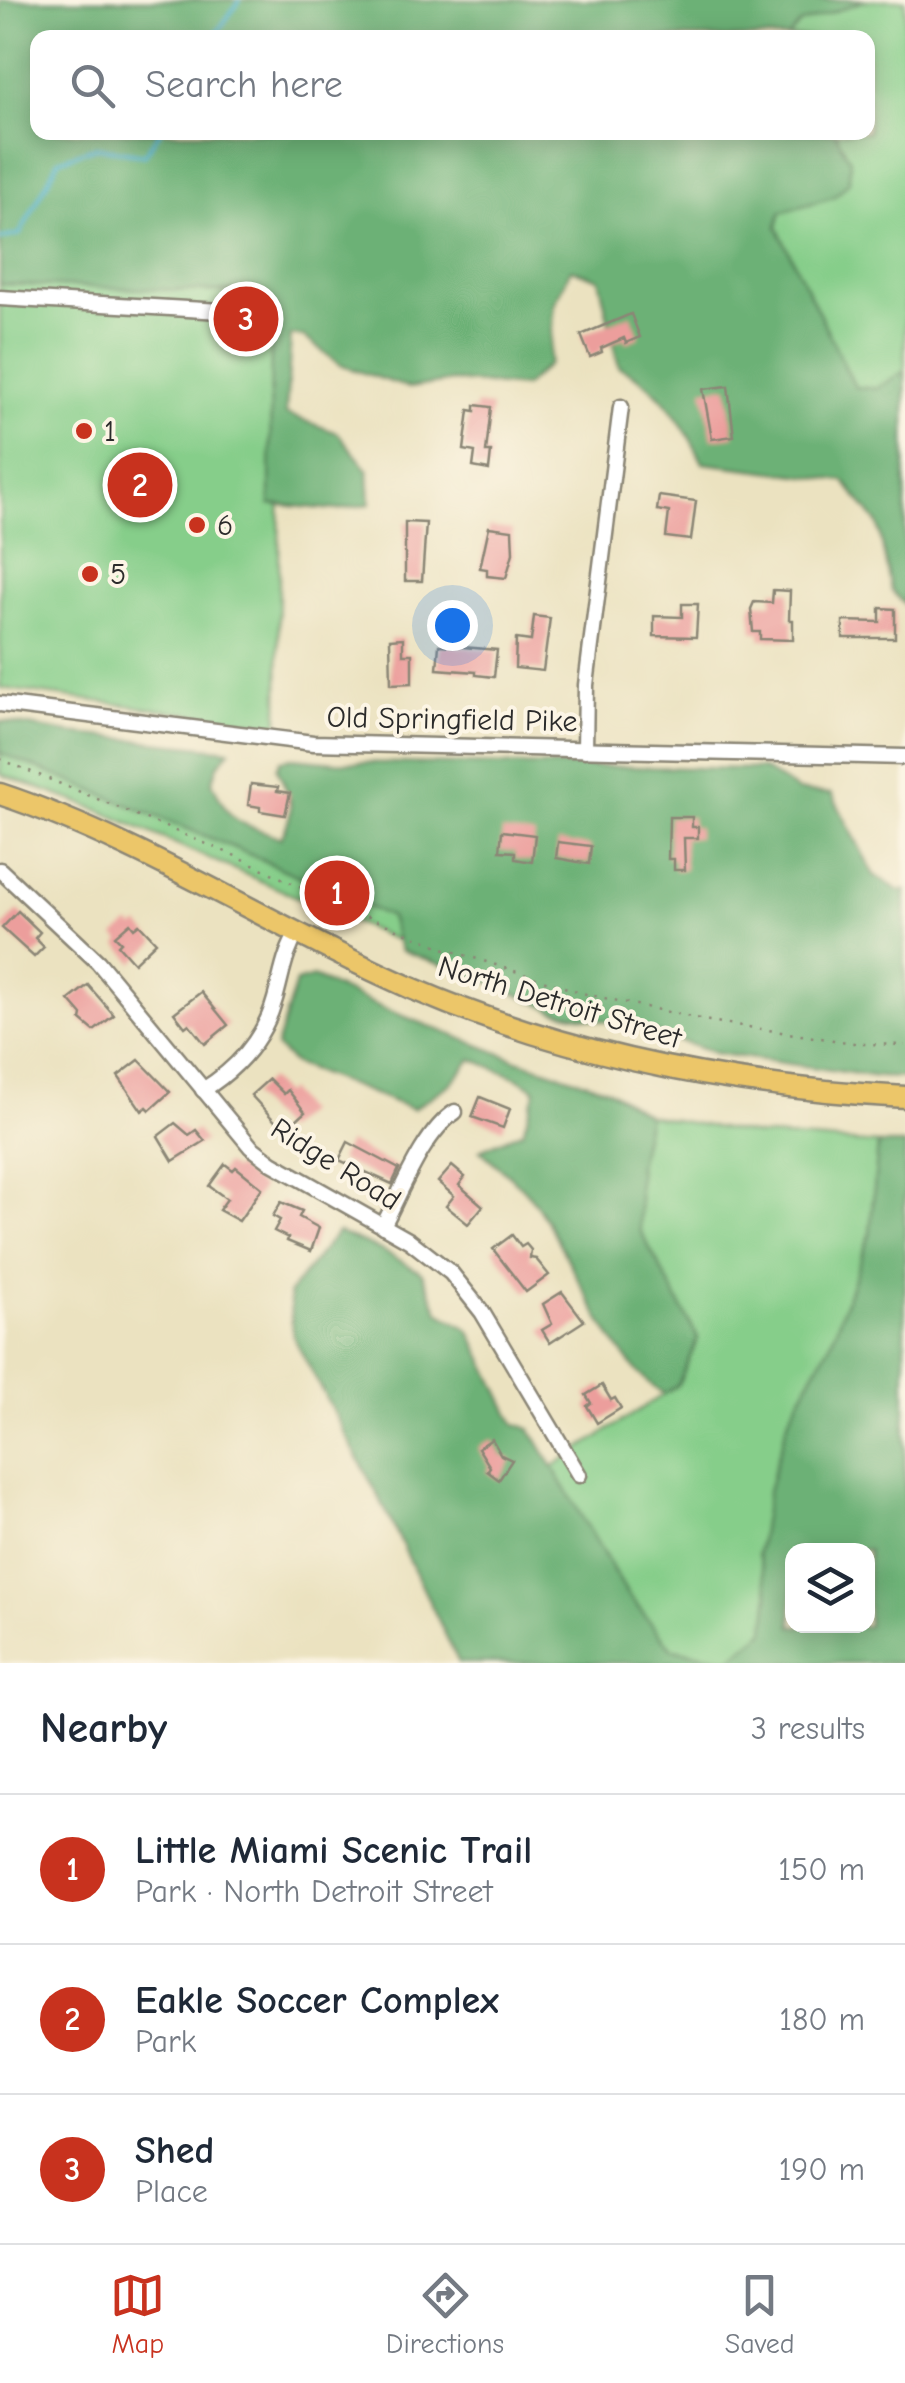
<!DOCTYPE html>
<html lang="en">
<head>
<meta charset="utf-8">
<style>
  :root { --surface:#fff; --page:#f6f6f7; --text:#1f2937; --muted:#747a83; --line:#e0e1e3; --accent:#c8321e }
  body { margin:0; font-family:"Comic Neue",sans-serif; background:var(--page); color:var(--text) }
  .controls { position:absolute; right:30px; bottom:30px; display:grid; overflow:hidden; border-radius:20px; box-shadow:0 5px 25px #0003 }
  .controls button { width:90px; height:90px; display:grid; place-items:center; padding:0; border:0; border-bottom:2px solid var(--line); background:var(--surface); color:var(--text); font:50px sans-serif }
  .you { position:absolute; left:452px; top:625px; width:35px; height:35px; margin:-25px; border:8px solid #fff; border-radius:50%; background:#1a73e8; box-shadow:0 0 0 15px #1a73e833 }
  .badge { display:grid; place-items:center; width:65px; height:65px; border-radius:50%; background:var(--accent); color:#fff; font-size:32px; font-weight:700 }
  .pin { position:absolute; translate:-50% -50%; border:5px solid #fff; box-shadow:0 2px 10px #0006 }
  .list { margin:0; padding:0; list-style:none }
  h2 { display:flex; justify-content:space-between; align-items:center; height:130px; margin:0; padding:0 40px; font-size:42px }
  h2 small { font-size:32px; font-weight:400; color:var(--muted) }
  .list li { display:grid; grid-template-columns:65px 1fr auto; gap:30px; align-items:center; box-sizing:border-box; height:150px; padding:0 40px; border-top:2px solid var(--line) }
  .list b { display:block; font-size:38px; white-space:nowrap }
  .list p { margin:0; font-size:32px; white-space:nowrap; color:var(--muted) }
  .list em { font-size:32px; font-style:normal; color:var(--muted) }
  .icon { flex:none; width:55px; height:55px; fill:none; stroke:currentColor; stroke-width:2; stroke-linecap:round; stroke-linejoin:round }
  .map { position:relative; flex:none; width:905px; height:1663px; overflow:hidden }
  .search { position:absolute; background:var(--surface); box-shadow:0 5px 25px #0003; left:30px; right:30px; top:30px; height:110px; display:flex; align-items:center; gap:25px; box-sizing:border-box; padding:0 35px; border-radius:20px; color:var(--muted); font-size:38px }
  .sheet { height:580px; background:var(--surface) }
  nav { display:flex; justify-content:space-around; align-items:center; box-sizing:border-box; height:140px; border-top:2px solid var(--line); background:var(--surface); font-size:28px; color:var(--muted) }
  nav a { display:grid; justify-items:center; gap:5px }
  nav .on { color:var(--accent) }
  .map>svg:first-child { display:block }
  .green { fill:#86ce8a; stroke:#587c5a; stroke-width:2.5 }
  .forest { fill:#6cb176; stroke:#4c6e50; stroke-width:2.5; fill-rule:evenodd }
  .lines { fill:none; stroke-linecap:round; stroke-linejoin:round }
  .stream { stroke:#4eb1cd; stroke-width:4 }
  .building { fill:#ec9e9c }
  .minor-casing { stroke:#8b8676; stroke-width:19 }
  .highway-casing { stroke:#8b8676; stroke-width:25 }
  .path { stroke:#8b8676; stroke-width:2.5; stroke-dasharray:2.5 8; stroke-linecap:butt }
  .minor { stroke:#fff; stroke-width:14 }
  .highway { stroke:#ecc669; stroke-width:20 }
  .poi-dot { fill:#c8321e; stroke:#fcf5e5; stroke-width:4 }
  .labels { text-anchor:middle; stroke-width:8; stroke-linejoin:round; paint-order:stroke }
  .poi-label { font-size:30px; fill:#2b2b2b; stroke:#fcf5e5; text-anchor:start }
  .street-label { font-size:30px; fill:#2b2b2b; stroke:#fcf5e5 }
</style>
</head>
<body>
<div class="map">
<svg width="905" height="1663" viewBox="0 0 905 1663">
  <rect width="100%" height="100%" fill="#fcf5e5"/>
  <filter id="ink" filterUnits="userSpaceOnUse"><feTurbulence type="fractalNoise" baseFrequency=".01" numOctaves="2"/><feDisplacementMap in="SourceGraphic" scale="20" xChannelSelector="R" yChannelSelector="G"/><feConvolveMatrix kernelMatrix="1 2 1 2 8 2 1 2 1" color-interpolation-filters="sRGB"/></filter>
  <filter id="wash" filterUnits="userSpaceOnUse"><feTurbulence type="fractalNoise" baseFrequency=".0048" numOctaves="4" result="noise"/><feDisplacementMap in="SourceGraphic" scale="40" xChannelSelector="R" yChannelSelector="G"/><feGaussianBlur stdDeviation="2.25" result="paint"/><feColorMatrix in="noise" values="0 0 0 0 0 0 0 0 0 0 0 0 0 0 0 0 0 1.4 0 .05"/><feComposite in="paint" operator="in"/></filter>
  <g filter="url(#wash)">
    <rect width="100%" height="100%" fill="#ebe2c0"/>
    <!-- green -->
    <g class="green">
      <path d="M656,0H905V528L718,133L868,132V38L674,37Z"/>
      <path d="M0,276L281,281L278,726L0,688Z"/>
      <path d="M0,732L402,901L499,980L388,937L99,810L0,774Z"/>
      <path d="M648,1115L757,1135L878,1144L870,1234L832,1340L789,1418L758,1554L769,1594L765,1632L730,1659L672,1649L627,1593L552,1467L678,1385L698,1338L640,1230L638,1165Z"/>
    </g>
    <!-- forest -->
    <g class="forest">
      <path d="M0,0H866L800,24L788,38H38V132L835,133L850,160L849,182L834,197L781,212L777,227L855,387L877,388L905,371V605L891,590L878,524L844,481L703,463C684,424 660,385 619,367L599,279L571,269L555,303L549,364L524,387L453,381L409,388L342,366L304,337L291,335L286,414L338,433L368,470L370,504L337,510L270,504L271,309L257,293L0,284Z"/>
      <path d="M0,721L69,733L230,750L218,765L212,782C232,827 236,820 281,838C298,805 290,799 277,768L281,760L292,758L336,762L763,769L798,791L832,794L874,875L900,891L905,890V1078L878,1077L714,1053L648,1030L555,1011L487,981L400,950L390,917L237,849L0,753Z"/>
      <path d="M313,977L380,1007L517,1060L607,1089L648,1115L638,1165L640,1230L698,1338L678,1385L664,1394C604,1354 576,1263 536,1204C522,1184 498,1167 480,1150L523,1131L536,1090L518,1078L472,1059L450,1084L413,1109L294,1064L276,1047L296,982Z"/>
      <path d="M878,1144H905V1663H459L382,1503L293,1336L289,1293L337,1232L383,1251L422,1273L439,1312L469,1330L515,1425L530,1428L627,1594L672,1649L730,1659L765,1631L769,1594L758,1554L768,1491L789,1418L832,1340L870,1234ZM792,1550H868V1626H792Z"/>
    </g>
    <g class="lines">
      <!-- stream -->
      <g class="stream">
        <path d="M213,38L240,0"/>
        <path d="M0,239L20,234L59,160L96,147L144,155L160,132"/>
      </g>
    </g>
    <g id="blocks">
      <!-- building -->
      <g class="building">
        <path d="M631,314L640,337L626,343L624,338L601,348L602,352L590,357L581,335Z"/>
        <path d="M728,386L734,436L712,439L703,389Z"/>
        <path d="M475,405L491,407L486,452H491L489,470L473,467L475,452L464,450L469,410L475,411Z"/>
        <path d="M659,496L696,501L691,540L666,537L669,512L657,510Z"/>
        <path d="M405,522L426,523L422,581H405Z"/>
        <path d="M489,527L512,530L513,553L506,578L487,576V569L480,568Z"/>
        <path d="M773,590L790,591L789,620H793V640L760,639V632H753L751,609L754,602L772,603Z"/>
        <path d="M682,604H698L696,637L654,636V616L682,617Z"/>
        <path d="M880,608L895,609V638H843V621L880,622Z"/>
        <path d="M534,616L550,618L543,671L515,668L516,639L531,641Z"/>
        <path d="M403,638V654H412V683L391,684L390,639Z"/>
        <path d="M439,645L497,650L494,677L476,675V672L437,669Z"/>
        <path d="M251,784L278,787L277,791L290,793L285,815L260,811V807L248,805Z"/>
        <path d="M669,817H692V827H698V838H684L685,870H674V859H668Z"/>
        <path d="M502,831L535,835L532,862L515,859V852L500,851Z"/>
        <path d="M558,842L591,846L589,864L556,858Z"/>
        <path d="M18,911L40,932L35,938L44,947L34,957L2,928Z"/>
        <path d="M130,923L134,928L139,924L156,942L134,963L118,945L121,942L115,936Z"/>
        <path d="M88,985L114,1015L94,1031L81,1020L82,1015L69,1000Z"/>
        <path d="M201,992L228,1025L205,1044L189,1024L185,1027L174,1013Z"/>
        <path d="M139,1060L170,1092L150,1110L147,1107L142,1111L118,1076Z"/>
        <path d="M269,1079L284,1094L288,1090L305,1112L284,1131L251,1095Z"/>
        <path d="M480,1097L510,1109L503,1128L472,1117Z"/>
        <path d="M175,1123L189,1135L196,1130L205,1141L173,1161L158,1136Z"/>
        <path d="M348,1142L399,1169L392,1184L339,1160Z"/>
        <path d="M225,1164L233,1170L236,1167L262,1188L239,1221L219,1210L227,1199L209,1186Z"/>
        <path d="M452,1166L465,1177L459,1185L483,1206L468,1224L446,1206L454,1196L438,1182Z"/>
        <path d="M281,1202L302,1211L299,1217L319,1228L311,1251L287,1241L288,1238L274,1231L280,1220L273,1216Z"/>
        <path d="M512,1235L521,1247L526,1244L531,1250L530,1258L536,1259L549,1275L526,1292L493,1249Z"/>
        <path d="M562,1292L584,1321L550,1343L542,1330L552,1324L543,1304Z"/>
        <path d="M602,1385L611,1400L615,1398L621,1408L597,1423L587,1406L591,1403L586,1395Z"/>
        <path d="M492,1439L501,1455L512,1460L499,1480L487,1471L490,1467L478,1448Z"/>
      </g>
    </g>
  </g>
  <g filter="url(#ink)">
    <use href="#blocks" fill-opacity="0" stroke="#8b8676" stroke-width="2.5"/>
    <g class="lines">
      <defs>
        <g id="minor">
          <path d="M0,298L221,311"/>
          <path d="M0,704L313,743L905,757"/>
          <path d="M585,750L586,685L621,407"/>
          <path d="M0,870L98,962L251,1147L272,1163L410,1241L451,1273L482,1312L579,1475"/>
          <path d="M203,1090C238,1068 264,1039 275,999C282,975 284,954 298,932"/>
          <path d="M383,1226C401,1192 423,1133 455,1112"/>
        </g>
        <path id="highway" d="M0,794C144,842 272,927 411,988C566,1055 737,1088 905,1097"/>
      </defs>
      <!-- minor casing -->
      <use href="#minor" class="minor-casing"/>
      <!-- highway casing -->
      <use href="#highway" class="highway-casing"/>
      <!-- path -->
      <path class="path" d="M0,759L243,859L324,899L446,949L586,994L709,1021L860,1044L905,1045"/>
      <!-- minor -->
      <use href="#minor" class="minor"/>
      <!-- highway -->
      <use href="#highway" class="highway"/>
    </g>
  </g>
  <!-- markers -->
  <g class="poi-dot">
    <circle cx="84" cy="431" r="10"/>
    <circle cx="197" cy="525" r="10"/>
    <circle cx="90" cy="574" r="10"/>
  </g>
  <g class="labels">
    <!-- poi labels -->
    <g class="poi-label">
      <text x="104" y="441">1</text>
      <text x="217" y="535">6</text>
      <text x="110" y="584">5</text>
    </g>
    <!-- street labels -->
    <g class="street-label">
      <text transform="translate(452 719) rotate(1)" y="10">Old Springfield Pike</text>
      <text transform="translate(560 1002) rotate(17)" y="10">North Detroit Street</text>
      <text transform="translate(336 1164) rotate(32)" y="10">Ridge Road</text>
    </g>
  </g>
</svg>
<div class="controls">
<button><svg class="icon" aria-label="layers" viewBox="0 0 24 24"><path d="M12 4l9 5-9 5-9-5zM3 14l9 5 9-5"/></svg></button>
</div>
<div class="you"></div>
<div class="pin badge" style="left:337px;top:893px">1</div>
<div class="pin badge" style="left:140px;top:485px">2</div>
<div class="pin badge" style="left:246px;top:319px">3</div>
<div class="search"><svg class="icon" aria-label="search" viewBox="0 0 24 24"><circle cx="10" cy="10" r="6"/><path d="M15 15l6 6"/></svg>Search here</div>
</div>
<section class="sheet">
<h2>Nearby<small>3 results</small></h2>
<ul class="list">
<li><span class="badge">1</span><div><b>Little Miami Scenic Trail</b><p>Park · North Detroit Street</p></div><em>150 m</em></li>
<li><span class="badge">2</span><div><b>Eakle Soccer Complex</b><p>Park</p></div><em>180 m</em></li>
<li><span class="badge">3</span><div><b>Shed</b><p>Place</p></div><em>190 m</em></li>
</ul>
</section>
<nav>
<a class="on"><svg class="icon" aria-label="map" viewBox="0 0 24 24"><path d="M3 6l6-2 6 2 6-2v14l-6 2-6-2-6 2zM9 4v14M15 6v14"/></svg>Map</a>
<a><svg class="icon" aria-label="directions" viewBox="0 0 24 24"><path d="M12 3l9 9-9 9-9-9zM9 14v-3h6M13 9l2 2-2 2"/></svg>Directions</a>
<a><svg class="icon" aria-label="saved" viewBox="0 0 24 24"><path d="M7 4h10v16l-5-4-5 4z"/></svg>Saved</a>
</nav>
</body>
</html>
